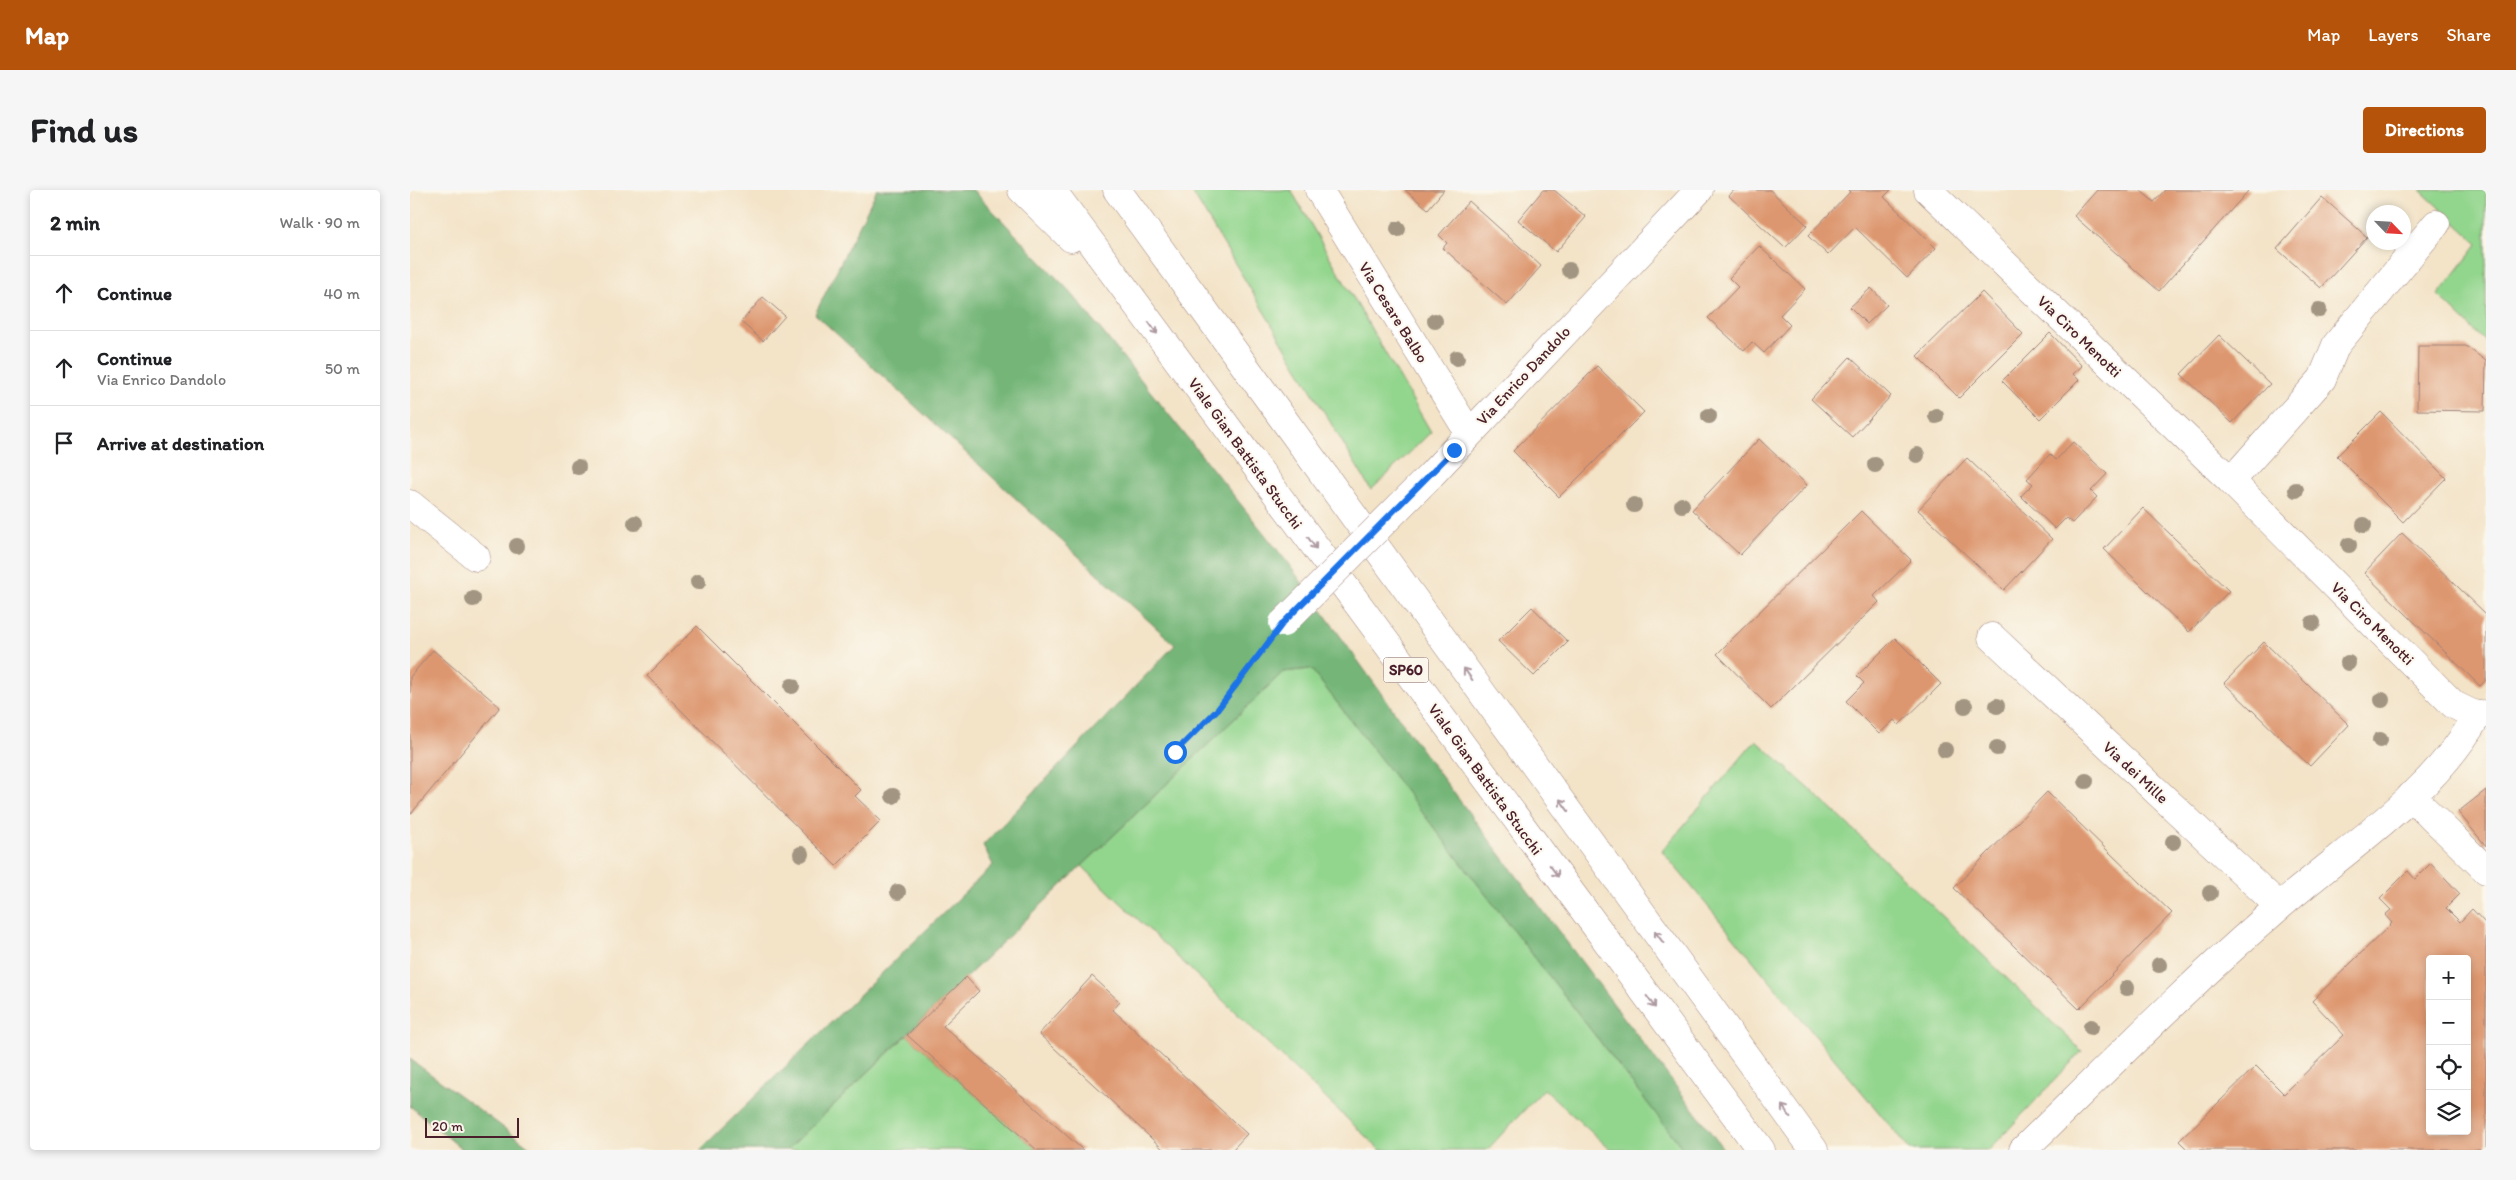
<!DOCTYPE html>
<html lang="en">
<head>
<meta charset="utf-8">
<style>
  :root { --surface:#fff; --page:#f6f6f6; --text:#202124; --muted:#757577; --line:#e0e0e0; --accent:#b45309 }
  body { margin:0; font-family:Itim,sans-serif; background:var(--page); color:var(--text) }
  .controls { position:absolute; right:15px; bottom:15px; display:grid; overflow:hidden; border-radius:5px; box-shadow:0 2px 8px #0003 }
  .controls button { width:45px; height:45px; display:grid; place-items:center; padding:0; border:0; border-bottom:1px solid var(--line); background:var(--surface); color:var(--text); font:25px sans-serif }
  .compass { position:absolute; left:1956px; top:15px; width:45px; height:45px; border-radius:50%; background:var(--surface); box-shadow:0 2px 8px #0003; rotate:115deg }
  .scale { position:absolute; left:15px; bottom:12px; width:94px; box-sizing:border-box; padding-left:5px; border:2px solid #4a1f2b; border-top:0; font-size:14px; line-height:18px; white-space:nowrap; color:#4a1f2b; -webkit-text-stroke:4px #fbf7ec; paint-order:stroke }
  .stop { position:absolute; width:15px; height:15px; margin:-11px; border:4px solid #1a73e8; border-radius:50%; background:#fff }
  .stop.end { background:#1a73e8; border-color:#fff; box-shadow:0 1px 5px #0008 }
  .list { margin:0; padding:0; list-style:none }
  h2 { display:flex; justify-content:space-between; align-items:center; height:65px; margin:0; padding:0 20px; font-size:21px }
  h2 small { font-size:16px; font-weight:400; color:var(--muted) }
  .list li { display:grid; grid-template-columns:32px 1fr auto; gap:15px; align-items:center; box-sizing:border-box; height:75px; padding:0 20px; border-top:1px solid var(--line) }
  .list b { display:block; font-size:19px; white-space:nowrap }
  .list p { margin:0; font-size:16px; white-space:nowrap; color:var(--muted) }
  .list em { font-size:16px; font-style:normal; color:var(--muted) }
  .icon { flex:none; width:28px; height:28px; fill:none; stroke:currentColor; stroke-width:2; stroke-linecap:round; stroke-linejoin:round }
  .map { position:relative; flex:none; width:2076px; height:960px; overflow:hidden; border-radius:5px }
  header { display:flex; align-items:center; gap:30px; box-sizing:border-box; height:70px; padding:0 25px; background:var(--accent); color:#fff }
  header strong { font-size:24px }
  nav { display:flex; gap:28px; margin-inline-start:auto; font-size:18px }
  .intro { display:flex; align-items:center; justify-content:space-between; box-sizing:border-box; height:120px; padding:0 30px }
  h1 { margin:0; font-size:35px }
  .button { padding:12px 22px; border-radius:5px; background:var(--accent); color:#fff; font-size:18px; font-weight:700 }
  main { display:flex; gap:30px; padding:0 30px }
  aside { flex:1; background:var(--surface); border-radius:5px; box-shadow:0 2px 8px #0003 }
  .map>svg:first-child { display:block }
  .green { fill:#92d58d; stroke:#6e7a5c }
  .forest { fill:#75b678; stroke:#606a52 }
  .building { fill:#dd976f; fill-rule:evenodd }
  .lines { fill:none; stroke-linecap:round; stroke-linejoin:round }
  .minor-casing { stroke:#9e8179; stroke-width:29 }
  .highway-casing { stroke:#9e8179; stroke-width:29 }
  .path { stroke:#9e8179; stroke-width:3; stroke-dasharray:4 4; stroke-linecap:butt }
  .minor { stroke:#fff; stroke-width:28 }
  .highway { stroke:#fff; stroke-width:28 }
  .minor-bridge-casing { stroke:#9e8179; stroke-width:29; stroke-linecap:butt }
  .minor-bridge { stroke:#fff; stroke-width:28 }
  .tree { fill:#a29581 }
  .oneway { stroke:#ae9aa0 }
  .route { stroke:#1a73e8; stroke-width:6 }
  .labels { text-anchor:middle; stroke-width:4; stroke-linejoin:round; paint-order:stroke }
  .shield { fill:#fbf7ec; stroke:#7f6065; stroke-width:1 }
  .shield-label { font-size:15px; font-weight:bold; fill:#4a1f2b }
  .street-label { font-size:16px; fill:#4a1f2b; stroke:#fbf7ec }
</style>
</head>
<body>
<header>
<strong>Map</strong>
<nav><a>Map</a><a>Layers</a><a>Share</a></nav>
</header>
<div class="intro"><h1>Find us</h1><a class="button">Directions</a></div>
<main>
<aside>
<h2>2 min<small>Walk · 90 m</small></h2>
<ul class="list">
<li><svg class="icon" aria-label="ahead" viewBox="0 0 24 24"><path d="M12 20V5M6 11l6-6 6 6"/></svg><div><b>Continue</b></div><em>40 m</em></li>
<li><svg class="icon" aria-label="ahead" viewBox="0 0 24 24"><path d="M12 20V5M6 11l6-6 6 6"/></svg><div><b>Continue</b><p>Via Enrico Dandolo</p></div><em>50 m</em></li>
<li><svg class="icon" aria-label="arrive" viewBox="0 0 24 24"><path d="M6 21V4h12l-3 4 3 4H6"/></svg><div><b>Arrive at destination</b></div></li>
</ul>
</aside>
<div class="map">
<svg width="2076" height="960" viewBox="0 0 2076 960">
  <rect width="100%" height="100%" fill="#fbf7ec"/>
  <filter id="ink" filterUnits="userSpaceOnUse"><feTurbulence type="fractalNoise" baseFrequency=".02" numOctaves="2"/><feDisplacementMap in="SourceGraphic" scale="10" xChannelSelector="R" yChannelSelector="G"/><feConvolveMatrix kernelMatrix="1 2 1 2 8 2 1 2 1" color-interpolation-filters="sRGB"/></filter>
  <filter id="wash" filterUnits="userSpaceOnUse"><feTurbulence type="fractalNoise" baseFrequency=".0096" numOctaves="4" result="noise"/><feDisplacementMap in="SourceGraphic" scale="20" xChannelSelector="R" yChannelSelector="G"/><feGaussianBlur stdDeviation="1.12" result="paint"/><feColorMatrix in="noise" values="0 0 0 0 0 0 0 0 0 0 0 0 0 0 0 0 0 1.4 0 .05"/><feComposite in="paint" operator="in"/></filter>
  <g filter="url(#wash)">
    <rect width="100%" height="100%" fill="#f3e3c7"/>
    <!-- green -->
    <g class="green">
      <path d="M781,0H881L1021,242L961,300Z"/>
      <path d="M2010,0H2076V152L2028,105L2068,54Z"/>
      <path d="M901,479L1274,960H1201L1134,899L1077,960H970L672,676L873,482Z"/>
      <path d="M1346,550L1428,625L1672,861L1579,960H1500L1252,661Z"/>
      <path d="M497,845L627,960H377Z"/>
    </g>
    <!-- forest -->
    <g class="forest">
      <path d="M467,0H563L663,105L877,372L1022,574L1314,960H1274L901,479L873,482L377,960H290L583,675L573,655L765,455L405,124Z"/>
      <path d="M0,869L124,960H53L0,916Z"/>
    </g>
    <g id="blocks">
      <!-- building -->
      <g class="building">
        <path d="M995,0H1034L1018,19Z"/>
        <path d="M1133,0H1144L1176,27L1146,62L1108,30Z"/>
        <path d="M1324,0H1360L1397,35L1375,58L1319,6Z"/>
        <path d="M1438,0H1481L1474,7L1526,58L1497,88L1445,37L1418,65L1398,46L1440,2Z"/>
        <path d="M1687,0H1730L1744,12L1755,0H1839L1749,101L1664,26Z"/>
        <path d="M1912,7L1957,47L1911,98L1867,59Z"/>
        <path d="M1059,11L1131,76L1097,115L1033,58L1037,53L1029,45Z"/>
        <path d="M1349,56L1395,99L1370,125L1380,135L1354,163L1342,152L1334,161L1298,128L1328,97L1319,88Z"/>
        <path d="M1461,98L1477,115L1457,134L1440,117Z"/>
        <path d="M1572,102L1613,144L1549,208L1507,166Z"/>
        <path d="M353,107L375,126L353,151L331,132Z"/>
        <path d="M1640,143L1672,176L1663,184L1669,190L1630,229L1592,191Z"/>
        <path d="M1809,145L1860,194L1822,233L1771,184Z"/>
        <path d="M2008,156H2056L2076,171L2075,221L2007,220Z"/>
        <path d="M1440,167L1481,206L1442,247L1401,209Z"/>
        <path d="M1187,176L1234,222L1149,307L1103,261Z"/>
        <path d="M1971,222L2036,288L1993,332L1927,266Z"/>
        <path d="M1349,249L1397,295L1330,365L1282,320Z"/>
        <path d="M1663,252L1697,284L1681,301L1687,307L1662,333L1656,328L1645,339L1611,306L1623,294L1617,289L1640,264L1646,270Z"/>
        <path d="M1557,268L1642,349L1594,400L1508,320Z"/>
        <path d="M1733,318L1819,401L1779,442L1694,359Z"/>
        <path d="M1451,321L1501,370L1464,406L1469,412L1361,519L1307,464Z"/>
        <path d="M1992,343L2076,424V490L2070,496L1954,383Z"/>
        <path d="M1122,417L1158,452L1124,486L1088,451Z"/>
        <path d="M287,436L451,600L445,606L471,631L426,676L237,486Z"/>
        <path d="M1485,448L1531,494L1489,535L1484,530L1469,544L1436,511L1454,493L1447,486Z"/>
        <path d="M1854,452L1939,535L1900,576L1814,493Z"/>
        <path d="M23,460L90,517L0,625V487Z"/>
        <path d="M2076,600V656L2048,622Z"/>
        <path d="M1637,602L1762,723L1669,819L1544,698Z"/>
        <path d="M2021,673L2050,704L2036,718L2050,732L2062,719L2076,734V960H1778L1769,951L1846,876L1874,904L1934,845L1902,811L1982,733L1975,725L1981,720L1970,709L1998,681L2005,689ZM2020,769H2057V941H2020Z"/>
        <path d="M682,786L710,812L703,820L837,944L822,960H754L629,844Z"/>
        <path d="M556,787L569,801L533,836L673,960H627L497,845Z"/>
      </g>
    </g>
  </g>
  <g filter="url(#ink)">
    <use href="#blocks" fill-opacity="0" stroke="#9e8179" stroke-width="1"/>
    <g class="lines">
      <defs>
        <g id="minor">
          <path d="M909,0L1059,243"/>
          <path d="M1518,0L1821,291L2044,515L2067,526"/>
          <path d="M1019,287L1289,0"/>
          <path d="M1821,291L1912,189L1926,155L2026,34"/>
          <path d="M0,314L66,367"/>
          <path d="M1582,447L1869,716"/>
          <path d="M2001,606L2076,680"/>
          <path d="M1613,960C1697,878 1781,793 1870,716C1938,657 2022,605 2067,526L2076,524"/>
        </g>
        <g id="highway">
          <path d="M612,0L661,48"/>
          <path d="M642,0L1351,960"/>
          <path d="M707,0L1404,960"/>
        </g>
      </defs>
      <!-- minor casing -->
      <use href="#minor" class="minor-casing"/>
      <!-- highway casing -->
      <use href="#highway" class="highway-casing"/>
      <!-- path -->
      <path class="path" d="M765,562L808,519L855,457"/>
      <!-- minor -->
      <use href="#minor" class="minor"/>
      <!-- highway -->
      <use href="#highway" class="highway"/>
      <defs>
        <path id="minor-bridge" d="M873,433L1019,287"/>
      </defs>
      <!-- minor-bridge casing -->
      <use href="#minor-bridge" class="minor-bridge-casing"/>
      <!-- minor-bridge -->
      <use href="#minor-bridge" class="minor-bridge"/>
    </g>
    <!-- trees -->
    <g class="tree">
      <circle cx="988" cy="39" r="8"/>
      <circle cx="1159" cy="80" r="8"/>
      <circle cx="1909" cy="120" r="8"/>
      <circle cx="1025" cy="131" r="8"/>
      <circle cx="1047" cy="168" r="8"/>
      <circle cx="1299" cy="226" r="8"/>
      <circle cx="1526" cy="226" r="8"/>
      <circle cx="1507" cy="265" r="8"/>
      <circle cx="1465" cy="275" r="8"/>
      <circle cx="168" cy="277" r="8"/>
      <circle cx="1886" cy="300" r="8"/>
      <circle cx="1224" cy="315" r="8"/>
      <circle cx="1272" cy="315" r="8"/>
      <circle cx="225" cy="333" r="8"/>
      <circle cx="1954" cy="335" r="8"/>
      <circle cx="1939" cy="355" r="8"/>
      <circle cx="107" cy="356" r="8"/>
      <circle cx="288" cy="392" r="8"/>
      <circle cx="63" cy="409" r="8"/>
      <circle cx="1903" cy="433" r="8"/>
      <circle cx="1938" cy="473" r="8"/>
      <circle cx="382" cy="496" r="8"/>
      <circle cx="1972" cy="510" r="8"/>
      <circle cx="1555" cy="516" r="8"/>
      <circle cx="1587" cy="516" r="8"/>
      <circle cx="1970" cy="550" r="8"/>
      <circle cx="1587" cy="558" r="8"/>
      <circle cx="1535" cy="560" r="8"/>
      <circle cx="1676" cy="591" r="8"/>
      <circle cx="483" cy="606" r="8"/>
      <circle cx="1763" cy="652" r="8"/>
      <circle cx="391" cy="664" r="8"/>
      <circle cx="488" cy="702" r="8"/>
      <circle cx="1800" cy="703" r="8"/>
      <circle cx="1749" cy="775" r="8"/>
      <circle cx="1717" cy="798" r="8"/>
      <circle cx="1681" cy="837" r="8"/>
    </g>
    <!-- one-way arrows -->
    <defs><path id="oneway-shaft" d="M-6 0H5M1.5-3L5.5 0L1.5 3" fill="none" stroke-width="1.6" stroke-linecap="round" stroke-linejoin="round" transform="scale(1.25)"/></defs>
    <g class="oneway">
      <use href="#oneway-shaft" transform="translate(743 138) rotate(54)"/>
      <use href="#oneway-shaft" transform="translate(902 353) rotate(54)"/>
      <use href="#oneway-shaft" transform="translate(1058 484) rotate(-126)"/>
      <use href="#oneway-shaft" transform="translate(1154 615) rotate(-126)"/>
      <use href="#oneway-shaft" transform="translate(1144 681) rotate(54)"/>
      <use href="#oneway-shaft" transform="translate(1249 747) rotate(-126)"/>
      <use href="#oneway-shaft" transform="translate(1241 812) rotate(54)"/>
      <use href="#oneway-shaft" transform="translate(1376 921) rotate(-126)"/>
    </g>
  </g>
  <g class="lines" filter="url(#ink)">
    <!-- route -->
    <path class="route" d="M765,562L808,519L873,433L1044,260"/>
  </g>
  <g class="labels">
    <!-- shield labels -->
    <rect class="shield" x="973.5" y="467.5" width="45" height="25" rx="4"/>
    <g class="shield-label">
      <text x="996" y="485">SP60</text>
    </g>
    <!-- street labels -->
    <g class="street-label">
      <text transform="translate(984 122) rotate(58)" y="6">Via Cesare Balbo</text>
      <text transform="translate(1670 146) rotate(44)" y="6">Via Ciro Menotti</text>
      <text transform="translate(1113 185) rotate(-47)" y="6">Via Enrico Dandolo</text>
      <text transform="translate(836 263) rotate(54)" y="6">Viale Gian Battista Stucchi</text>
      <text transform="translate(1963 433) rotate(45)" y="6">Via Ciro Menotti</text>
      <text transform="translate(1726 582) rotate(43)" y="6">Via dei Mille</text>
      <text transform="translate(1076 589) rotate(54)" y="6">Viale Gian Battista Stucchi</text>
    </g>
  </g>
</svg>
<div class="controls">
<button>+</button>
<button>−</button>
<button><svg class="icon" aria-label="locate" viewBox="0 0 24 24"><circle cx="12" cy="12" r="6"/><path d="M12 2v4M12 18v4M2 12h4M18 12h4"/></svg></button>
<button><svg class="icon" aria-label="layers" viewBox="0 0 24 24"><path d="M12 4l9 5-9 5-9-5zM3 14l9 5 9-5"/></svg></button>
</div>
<svg class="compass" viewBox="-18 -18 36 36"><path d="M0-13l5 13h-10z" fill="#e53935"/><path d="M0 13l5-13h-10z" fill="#757577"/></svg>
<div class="scale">20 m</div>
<div class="stop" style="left:765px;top:562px"></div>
<div class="stop end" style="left:1044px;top:260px"></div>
</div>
</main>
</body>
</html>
